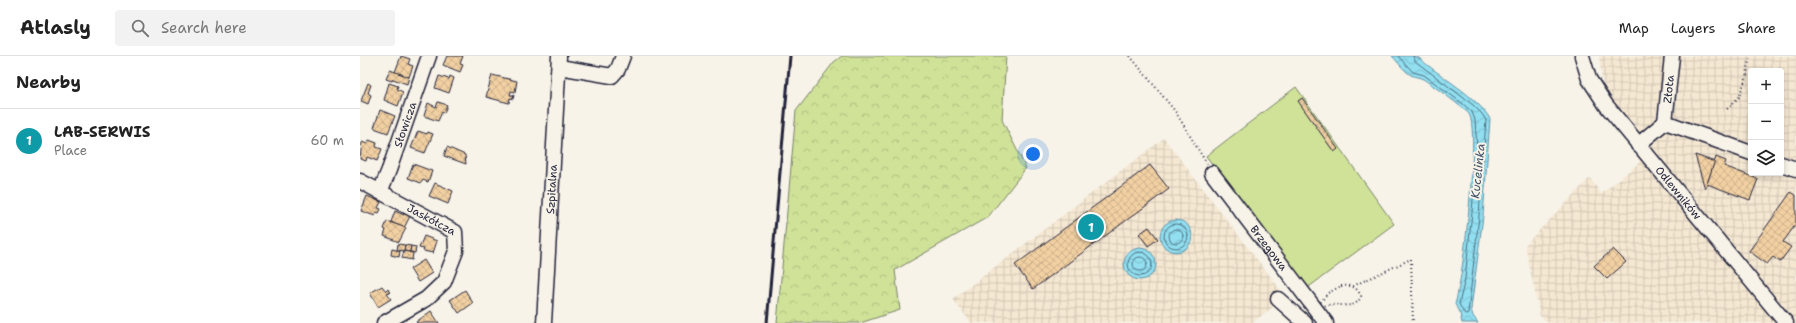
<!DOCTYPE html>
<html lang="en">
<head>
<meta charset="utf-8">
<style>
  :root { --surface:#fff; --page:#f2f2f2; --text:#222; --muted:#767676; --line:#e0e0e0; --accent:#7c3aed }
  body { margin:0; font-family:"Shantell Sans",sans-serif; background:var(--page); color:var(--text) }
  .controls { position:absolute; right:12px; top:12px; display:grid; overflow:hidden; border-radius:4px; box-shadow:0 2px 6px #0003 }
  .controls button { width:36px; height:36px; display:grid; place-items:center; padding:0; border:0; border-bottom:1px solid var(--line); background:var(--surface); color:var(--text); font:20px sans-serif }
  .you { position:absolute; left:673px; top:98px; width:14px; height:14px; margin:-10px; border:3px solid #fff; border-radius:50%; background:#1a73e8; box-shadow:0 0 0 6px #1a73e833 }
  .badge { display:grid; place-items:center; width:26px; height:26px; border-radius:50%; background:var(--accent); color:#fff; font-size:13px; font-weight:700 }
  .pin { position:absolute; translate:-50% -50%; border:2px solid #fff; box-shadow:0 1px 4px #0006 }
  .list { margin:0; padding:0; list-style:none }
  h2 { display:flex; justify-content:space-between; align-items:center; height:52px; margin:0; padding:0 16px; font-size:17px }
  h2 small { font-size:13px; font-weight:400; color:var(--muted) }
  .list li { display:grid; grid-template-columns:26px 1fr auto; gap:12px; align-items:center; box-sizing:border-box; height:64px; padding:0 16px; border-top:1px solid var(--line) }
  .list b { display:block; font-size:15px; white-space:nowrap }
  .list p { margin:0; font-size:13px; white-space:nowrap; color:var(--muted) }
  .list em { font-size:13px; font-style:normal; color:var(--muted) }
  .icon { flex:none; width:22px; height:22px; fill:none; stroke:currentColor; stroke-width:2; stroke-linecap:round; stroke-linejoin:round }
  .map { position:relative; flex:none; width:1436px; height:267px; overflow:hidden }
  header { display:flex; align-items:center; gap:24px; box-sizing:border-box; height:56px; padding:0 20px; background:var(--surface); border-bottom:1px solid var(--line) }
  header strong { font-size:19px }
  nav { display:flex; gap:22px; margin-inline-start:auto; font-size:14px }
  .search { width:280px; height:36px; background:var(--page); display:flex; align-items:center; gap:10px; box-sizing:border-box; padding:0 14px; border-radius:4px; color:var(--muted); font-size:15px }
  main { display:flex }
  aside { flex:1; background:var(--surface) }
  .map>svg:first-child { display:block }
  .industrial { fill:url(#industrial-grid); fill-rule:evenodd }
  .green { fill:#cfe297; stroke:#788269 }
  .forest { fill:url(#forest-crowns); stroke:#788269 }
  .water { fill:url(#water-waves); stroke:#6593a8 }
  .lines { fill:none; stroke-linecap:round; stroke-linejoin:round }
  .shore { stroke:#4e6e83; stroke-width:1 }
  .building { fill:url(#building-cross-hatch); stroke:#22223b }
  .minor-casing { stroke:#22223b; stroke-width:17 }
  .path { stroke:#22223b; stroke-width:2; stroke-dasharray:1 3; stroke-linecap:butt }
  .minor { stroke:#f7f3e8; stroke-width:14 }
  .rail { stroke:#22223b; stroke-width:3 }
  .labels { text-anchor:middle; stroke-width:4; stroke-linejoin:round; paint-order:stroke }
  .street-label { font-size:11px; fill:#22223b; stroke:#f7f3e8 }
  .water-label { font-size:12px; font-style:italic; fill:#3e5168; stroke:#f7f3e8 }
</style>
</head>
<body>
<header>
<strong>Atlasly</strong>
<div class="search"><svg class="icon" aria-label="search" viewBox="0 0 24 24"><circle cx="10" cy="10" r="6"/><path d="M15 15l6 6"/></svg>Search here</div>
<nav><a>Map</a><a>Layers</a><a>Share</a></nav>
</header>
<main>
<aside>
<h2>Nearby<small></small></h2>
<ul class="list">
<li><span class="badge" style="background:#0f9aa8">1</span><div><b>LAB-SERWIS</b><p>Place</p></div><em>60 m</em></li>
</ul>
</aside>
<div class="map">
<svg width="1436" height="267" viewBox="0 0 1436 267">
  <defs>
    <pattern id="industrial-grid" width="8" height="8" patternUnits="userSpaceOnUse"><rect width="8" height="8" fill="#f5e8d3"/><path d="M0 4h8M4 0v8" fill="none" stroke="#d2c7b6"/></pattern>
    <pattern id="forest-crowns" width="20" height="18" patternUnits="userSpaceOnUse"><rect width="20" height="18" fill="#cfe297"/><path d="M2 6a3 3 0 1 1 6 0M12 15a3 3 0 1 1 6 0" fill="none" stroke="#b1c283"/></pattern>
    <pattern id="water-waves" width="16" height="10" patternUnits="userSpaceOnUse"><rect width="16" height="10" fill="#91dff0"/><path d="M0 5q4-4 8 0t8 0" fill="none" stroke="#7dbfcf"/></pattern>
    <pattern id="building-cross-hatch" width="8" height="8" patternUnits="userSpaceOnUse"><rect width="8" height="8" fill="#f1d0a2"/><path d="M0 0l8 8M0 8l8-8" fill="none" stroke="#ceb28c"/></pattern>
  </defs>
  <rect width="100%" height="100%" fill="#f7f3e8"/>
  <filter id="ink" filterUnits="userSpaceOnUse"><feTurbulence type="fractalNoise" baseFrequency=".025" numOctaves="2"/><feDisplacementMap in="SourceGraphic" scale="8" xChannelSelector="R" yChannelSelector="G"/><feConvolveMatrix kernelMatrix="1 2 1 2 8 2 1 2 1" color-interpolation-filters="sRGB"/></filter>
  <g filter="url(#ink)">
    <!-- industrial -->
    <g class="industrial">
      <path d="M1239,0H1436V267H1189L1180,260L1165,189L1230,122L1241,138L1280,106L1242,24ZM1391,15H1421V117H1391Z"/>
      <path d="M804,82L926,241L892,267H611L593,243Z"/>
    </g>
    <!-- green -->
    <path class="green" d="M936,31L1034,168L946,233L846,100Z"/>
    <!-- forest -->
    <path class="forest" d="M482,0H646L642,64L666,112L628,161L535,214L540,254L500,267H417L436,55L474,6Z"/>
    <!-- water -->
    <g class="water">
      <path d="M1032,0H1053L1059,2C1079,20 1118,41 1130,63L1123,160L1111,253L1113,260L1118,267H1102L1100,258L1095,248C1103,225 1120,75 1109,58C1105,53 1070,27 1063,23C1059,21 1055,21 1051,19C1044,15 1038,6 1032,0Z"/>
      <circle cx="816" cy="180" r="16"/>
      <circle cx="780" cy="208" r="16"/>
    </g>
    <g class="lines">
      <!-- shore -->
      <g class="shore">
        <path d="M1038,0L1053,16L1064,19L1102,47L1112,56L1115,64L1117,92L1112,156L1105,223L1099,248L1104,257L1106,258L1108,257L1119,160L1126,64L1122,58L1113,49L1055,5L1053,0"/>
        <circle cx="816" cy="180" r="12"/>
        <circle cx="816" cy="180" r="7"/>
        <circle cx="780" cy="208" r="12"/>
        <circle cx="780" cy="208" r="7"/>
      </g>
    </g>
    <!-- building -->
    <g class="building">
      <path d="M41,0L50,3L48,8L53,10L49,21L35,16Z"/>
      <path d="M87,0H103L100,8L103,9L100,16L83,9Z"/>
      <path d="M30,14L49,21L47,28L33,23L32,25L26,23Z"/>
      <path d="M132,19L157,25L155,36L151,35L150,39H154L153,43L150,42L149,47L126,41Z"/>
      <path d="M79,20L89,23L90,20L94,22L89,37L75,32Z"/>
      <path d="M8,27L11,29L8,37L11,39L8,48L1,45Z"/>
      <path d="M29,27L38,30L37,33L43,36L38,50L24,44Z"/>
      <path d="M942,42L978,93L974,96L938,45Z"/>
      <path d="M78,46L87,49L84,57L82,56L78,65L64,60L68,47L76,51Z"/>
      <path d="M20,54L35,60L28,77L14,72Z"/>
      <path d="M58,75L67,78L68,76L73,78L65,97L51,92Z"/>
      <path d="M9,84L17,87L16,91L22,93L17,105L7,101L6,105L0,103L2,86L7,88Z"/>
      <path d="M87,91L105,99L106,108L84,100Z"/>
      <path d="M1335,99L1355,106L1345,133Z"/>
      <path d="M1356,101L1366,105L1364,110L1398,123L1390,144L1347,128Z"/>
      <path d="M53,108L72,115L68,126L63,124L61,127L48,122Z"/>
      <path d="M790,109L809,133L673,233L655,209Z"/>
      <path d="M75,127L93,135L88,148L69,140Z"/>
      <path d="M1431,136L1436,139V168L1423,186L1431,191L1420,206L1413,201L1407,208L1389,195Z"/>
      <path d="M7,140L21,146L18,152L21,153L19,157L16,156L15,160L1,155Z"/>
      <path d="M35,155L44,159L45,155L51,158L44,172L31,166Z"/>
      <path d="M27,165L46,172L39,186L24,180L26,174L24,173Z"/>
      <path d="M789,171L798,183L788,190L779,178Z"/>
      <path d="M64,180L77,185L73,197L63,195L64,193L59,192Z"/>
      <path d="M38,188L45,189L44,195L37,194Z"/>
      <path d="M45,189L51,190L50,196L44,195Z"/>
      <path d="M51,190L56,191L55,197L50,196Z"/>
      <path d="M32,193L40,195L39,201L31,199Z"/>
      <path d="M1253,193L1266,206L1247,223L1234,210Z"/>
      <path d="M44,195L53,197L52,204L42,202Z"/>
      <path d="M64,204L72,217L58,226L50,213Z"/>
      <path d="M22,230L26,235L28,233L30,237L27,238L31,243L18,251L10,237Z"/>
      <path d="M105,234L113,247L99,257L90,244Z"/>
      <path d="M71,255L79,267H57L56,266Z"/>
    </g>
    <g class="lines">
      <defs>
        <g id="minor">
          <path id="s1" d="M1222,0L1229,23L1246,49L1426,267"/>
          <path d="M199,11L252,20L258,13L263,0"/>
          <path id="s2" d="M1305,66L1312,0"/>
          <path d="M1278,89L1305,66L1391,97"/>
          <path d="M1421,108L1436,113"/>
          <path id="s3" d="M852,117L966,267"/>
          <path id="s4" d="M0,125L95,176L96,195L84,226L66,243L24,267"/>
          <path id="s5" d="M20,136L29,114L69,0"/>
          <path d="M918,243L945,267"/>
          <path id="s6" d="M184,267L199,0"/>
        </g>
      </defs>
      <!-- minor casing -->
      <use href="#minor" class="minor-casing"/>
      <!-- path -->
      <g class="path">
        <path d="M770,0L815,55L847,108"/>
        <path d="M1367,53L1379,41L1387,19L1390,0"/>
        <path d="M981,230C991,229 996,230 1001,240C996,255 980,247 968,249C963,250 959,252 955,253L968,237Z"/>
        <path d="M993,230L1051,203L1053,267"/>
      </g>
      <!-- minor -->
      <use href="#minor" class="minor"/>
      <!-- rail -->
      <path class="rail" d="M407,267L430,0"/>
    </g>
  </g>
  <g class="labels">
    <!-- street labels -->
    <g class="street-label">
      <text dy="4" stroke="none"><textPath href="#s2" startOffset="33">Złota</textPath></text>
      <text dy="4" stroke="none"><textPath href="#s5" startOffset="72">Słowicza</textPath></text>
      <text dy="4" stroke="none"><textPath href="#s6" startOffset="134">Szpitalna</textPath></text>
      <text dy="4" stroke="none"><textPath href="#s1" startOffset="169">Odlewników</textPath></text>
      <text dy="4" stroke="none"><textPath href="#s4" startOffset="81">Jaskółcza</textPath></text>
      <text dy="4" stroke="none"><textPath href="#s3" startOffset="94">Brzegowa</textPath></text>
    </g>
    <!-- water labels -->
    <g class="water-label">
      <text transform="translate(1118 115) rotate(-84)" y="4">Kucelinka</text>
    </g>
  </g>
</svg>
<div class="controls">
<button>+</button>
<button>−</button>
<button><svg class="icon" aria-label="layers" viewBox="0 0 24 24"><path d="M12 4l9 5-9 5-9-5zM3 14l9 5 9-5"/></svg></button>
</div>
<div class="you"></div>
<div class="pin badge" style="left:731px;top:171px;background:#0f9aa8">1</div>
</div>
</main>
</body>
</html>
